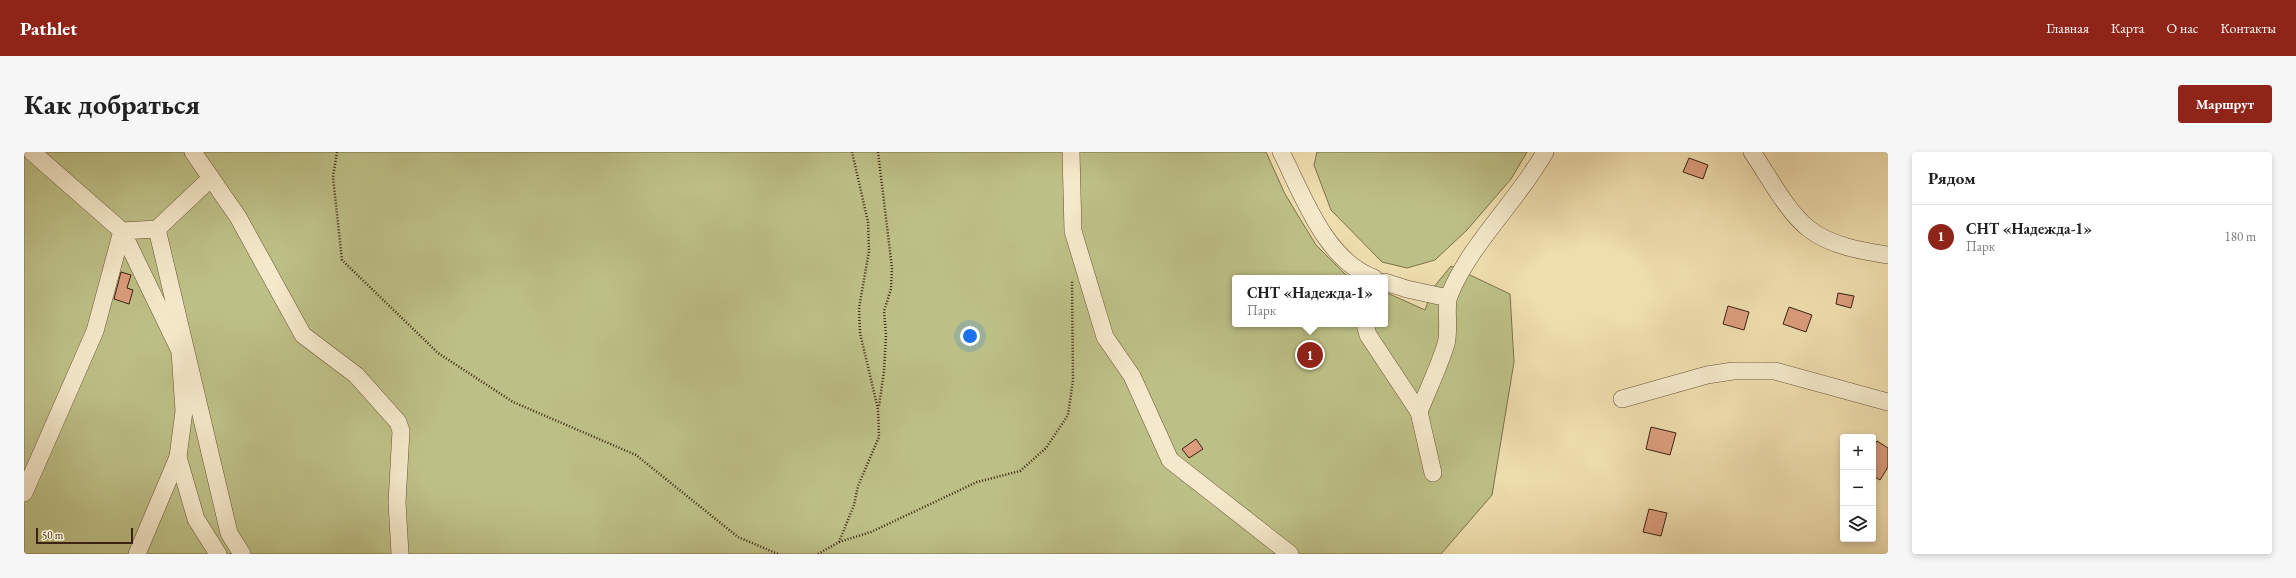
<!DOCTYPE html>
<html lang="ru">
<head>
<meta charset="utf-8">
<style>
  :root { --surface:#fff; --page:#f6f6f6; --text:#222; --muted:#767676; --line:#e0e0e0; --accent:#8f2418 }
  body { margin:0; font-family:"EB Garamond",serif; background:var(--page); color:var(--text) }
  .controls { position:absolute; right:12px; bottom:12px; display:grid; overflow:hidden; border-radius:4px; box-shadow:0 2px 6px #0003 }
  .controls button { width:36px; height:36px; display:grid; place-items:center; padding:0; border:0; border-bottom:1px solid var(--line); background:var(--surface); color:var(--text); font:20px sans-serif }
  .scale { position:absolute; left:12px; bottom:10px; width:97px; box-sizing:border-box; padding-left:4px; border:2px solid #3c2210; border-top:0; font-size:11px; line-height:14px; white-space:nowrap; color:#3c2210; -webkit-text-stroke:3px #f4e9ca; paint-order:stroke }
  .you { position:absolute; left:946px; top:184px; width:14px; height:14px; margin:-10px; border:3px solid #fff; border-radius:50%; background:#1a73e8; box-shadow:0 0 0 6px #1a73e833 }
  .badge { display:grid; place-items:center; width:26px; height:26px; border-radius:50%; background:var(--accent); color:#fff; font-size:13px; font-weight:700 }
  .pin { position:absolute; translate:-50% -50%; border:2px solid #fff; box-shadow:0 1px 4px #0006 }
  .popup { position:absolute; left:1208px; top:123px; width:156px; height:52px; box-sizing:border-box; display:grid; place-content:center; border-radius:4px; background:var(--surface); filter:drop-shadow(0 1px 3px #0005); font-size:13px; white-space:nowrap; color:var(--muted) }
  .popup b { font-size:15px; color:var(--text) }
  .popup::after { content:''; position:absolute; left:50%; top:100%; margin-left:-8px; border:8px solid transparent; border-top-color:var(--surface) }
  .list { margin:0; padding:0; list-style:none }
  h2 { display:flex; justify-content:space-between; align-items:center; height:52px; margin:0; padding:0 16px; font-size:17px }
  h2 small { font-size:13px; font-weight:400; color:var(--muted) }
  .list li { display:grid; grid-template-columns:26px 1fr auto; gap:12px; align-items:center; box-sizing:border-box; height:64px; padding:0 16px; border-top:1px solid var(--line) }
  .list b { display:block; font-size:15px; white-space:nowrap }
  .list p { margin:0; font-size:13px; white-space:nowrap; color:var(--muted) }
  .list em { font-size:13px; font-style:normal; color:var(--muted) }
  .icon { flex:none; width:22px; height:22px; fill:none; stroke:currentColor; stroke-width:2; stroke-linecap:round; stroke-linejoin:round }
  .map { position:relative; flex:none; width:1864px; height:402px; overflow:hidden; border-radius:4px }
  header { display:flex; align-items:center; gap:24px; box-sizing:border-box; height:56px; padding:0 20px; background:var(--accent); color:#fff }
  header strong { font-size:19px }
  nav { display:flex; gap:22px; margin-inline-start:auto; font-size:14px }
  .intro { display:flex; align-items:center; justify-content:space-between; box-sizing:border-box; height:96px; padding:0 24px }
  h1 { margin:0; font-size:28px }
  .button { padding:10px 18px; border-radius:4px; background:var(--accent); color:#fff; font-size:14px; font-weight:700 }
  main { display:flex; gap:24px; padding:0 24px }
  aside { flex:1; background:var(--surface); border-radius:4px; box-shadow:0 2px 6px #0003 }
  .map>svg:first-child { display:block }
  .green { fill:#bdc086; stroke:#7c714b }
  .building { fill:#db9d7c; stroke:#3c2210 }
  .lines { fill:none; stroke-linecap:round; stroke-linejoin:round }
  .minor-casing { stroke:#685137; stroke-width:18 }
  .path { stroke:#3c2210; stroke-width:2.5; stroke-dasharray:1 2; stroke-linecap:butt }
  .minor { stroke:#f4e9ca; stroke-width:17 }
</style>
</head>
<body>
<header>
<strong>Pathlet</strong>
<nav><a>Главная</a><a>Карта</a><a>О нас</a><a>Контакты</a></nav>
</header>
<div class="intro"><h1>Как добраться</h1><a class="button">Маршрут</a></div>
<main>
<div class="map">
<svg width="1864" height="402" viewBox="0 0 1864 402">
  <rect width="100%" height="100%" fill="#eeddad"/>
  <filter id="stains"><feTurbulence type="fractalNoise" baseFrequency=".005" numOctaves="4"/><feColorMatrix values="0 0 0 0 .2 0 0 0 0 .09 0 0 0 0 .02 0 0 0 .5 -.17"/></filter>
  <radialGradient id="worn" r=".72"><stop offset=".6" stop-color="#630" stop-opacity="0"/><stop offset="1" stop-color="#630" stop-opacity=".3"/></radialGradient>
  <!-- green -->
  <g class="green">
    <path d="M0,0H1242L1261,42L1292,93L1322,123L1328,126H1211V172H1361V140L1401,158L1409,136L1427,114L1486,142L1490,210L1468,343L1417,402H0Z"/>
    <path d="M1293,0H1503L1487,27L1443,78L1411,108L1383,116L1358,110L1307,58L1290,13Z"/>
  </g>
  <!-- building -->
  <g class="building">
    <path d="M1665,6L1684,13L1679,27L1659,20Z"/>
    <path d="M97,120L107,123L103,136L109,138L105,152L90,147Z"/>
    <path d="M1814,141L1830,144L1827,156L1812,152Z"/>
    <path d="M1704,154L1725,160L1720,178L1699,172Z"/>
    <path d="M1765,155L1788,163L1782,180L1759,172Z"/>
    <path d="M1627,275L1652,281L1646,303L1622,297Z"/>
    <path d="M1172,287L1179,297L1165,306L1158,297Z"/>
    <path d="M1853,289L1864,296V315L1856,328L1849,324V297Z"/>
    <path d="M1625,357L1643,361L1637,384L1619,380Z"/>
  </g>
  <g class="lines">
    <defs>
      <g id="minor">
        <path d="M169,0L214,65L279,183L332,223L374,270L377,279L373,350L376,402"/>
        <path d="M1047,0L1049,79L1081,185L1108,224L1146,308L1266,402"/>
        <path d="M1257,0C1279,43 1301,108 1350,126"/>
        <path d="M1728,0C1744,23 1763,60 1785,77C1807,94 1838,99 1864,103"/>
        <path d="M187,26L133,77L98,79L156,199L160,259L154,305L172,367L194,402"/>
        <path d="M133,77L205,381L218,402"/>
        <path d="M1361,130L1383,137L1424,146"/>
        <path d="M1341,172L1344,183L1395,260L1409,321"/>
        <path d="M1598,247L1683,223L1709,219H1751L1864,250"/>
        <path d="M1395,260C1404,237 1415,215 1422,192C1426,178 1421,154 1425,144C1447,90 1493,50 1521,0"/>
        <path d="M0,341L71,179L98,79L8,0"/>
        <path d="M113,402L154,305"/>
      </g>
    </defs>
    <!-- minor casing -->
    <use href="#minor" class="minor-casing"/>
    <!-- path -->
    <g class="path">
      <path d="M313,0L309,25L318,108L414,201L489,250L612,303L714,385L754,402"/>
      <path d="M854,0L868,116L867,137L860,159L862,183L860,219L855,254"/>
      <path d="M815,390L847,380L953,330L996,319L1022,296L1044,263L1049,228L1048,129"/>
      <path d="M794,402L815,390L830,353L834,334L855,285L854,257L836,181L835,156L845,99L844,70L828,0"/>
    </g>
    <!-- minor -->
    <use href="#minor" class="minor"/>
  </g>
  <rect width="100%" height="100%" filter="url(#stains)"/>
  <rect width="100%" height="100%" fill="url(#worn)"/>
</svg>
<div class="controls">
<button>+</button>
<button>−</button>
<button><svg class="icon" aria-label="layers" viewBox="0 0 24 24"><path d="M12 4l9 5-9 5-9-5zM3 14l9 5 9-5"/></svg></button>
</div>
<div class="scale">50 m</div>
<div class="you"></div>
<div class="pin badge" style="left:1286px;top:203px">1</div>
<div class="popup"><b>СНТ «Надежда-1»</b>Парк</div>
</div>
<aside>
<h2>Рядом<small></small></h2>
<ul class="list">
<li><span class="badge">1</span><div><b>СНТ «Надежда-1»</b><p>Парк</p></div><em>180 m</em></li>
</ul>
</aside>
</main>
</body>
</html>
